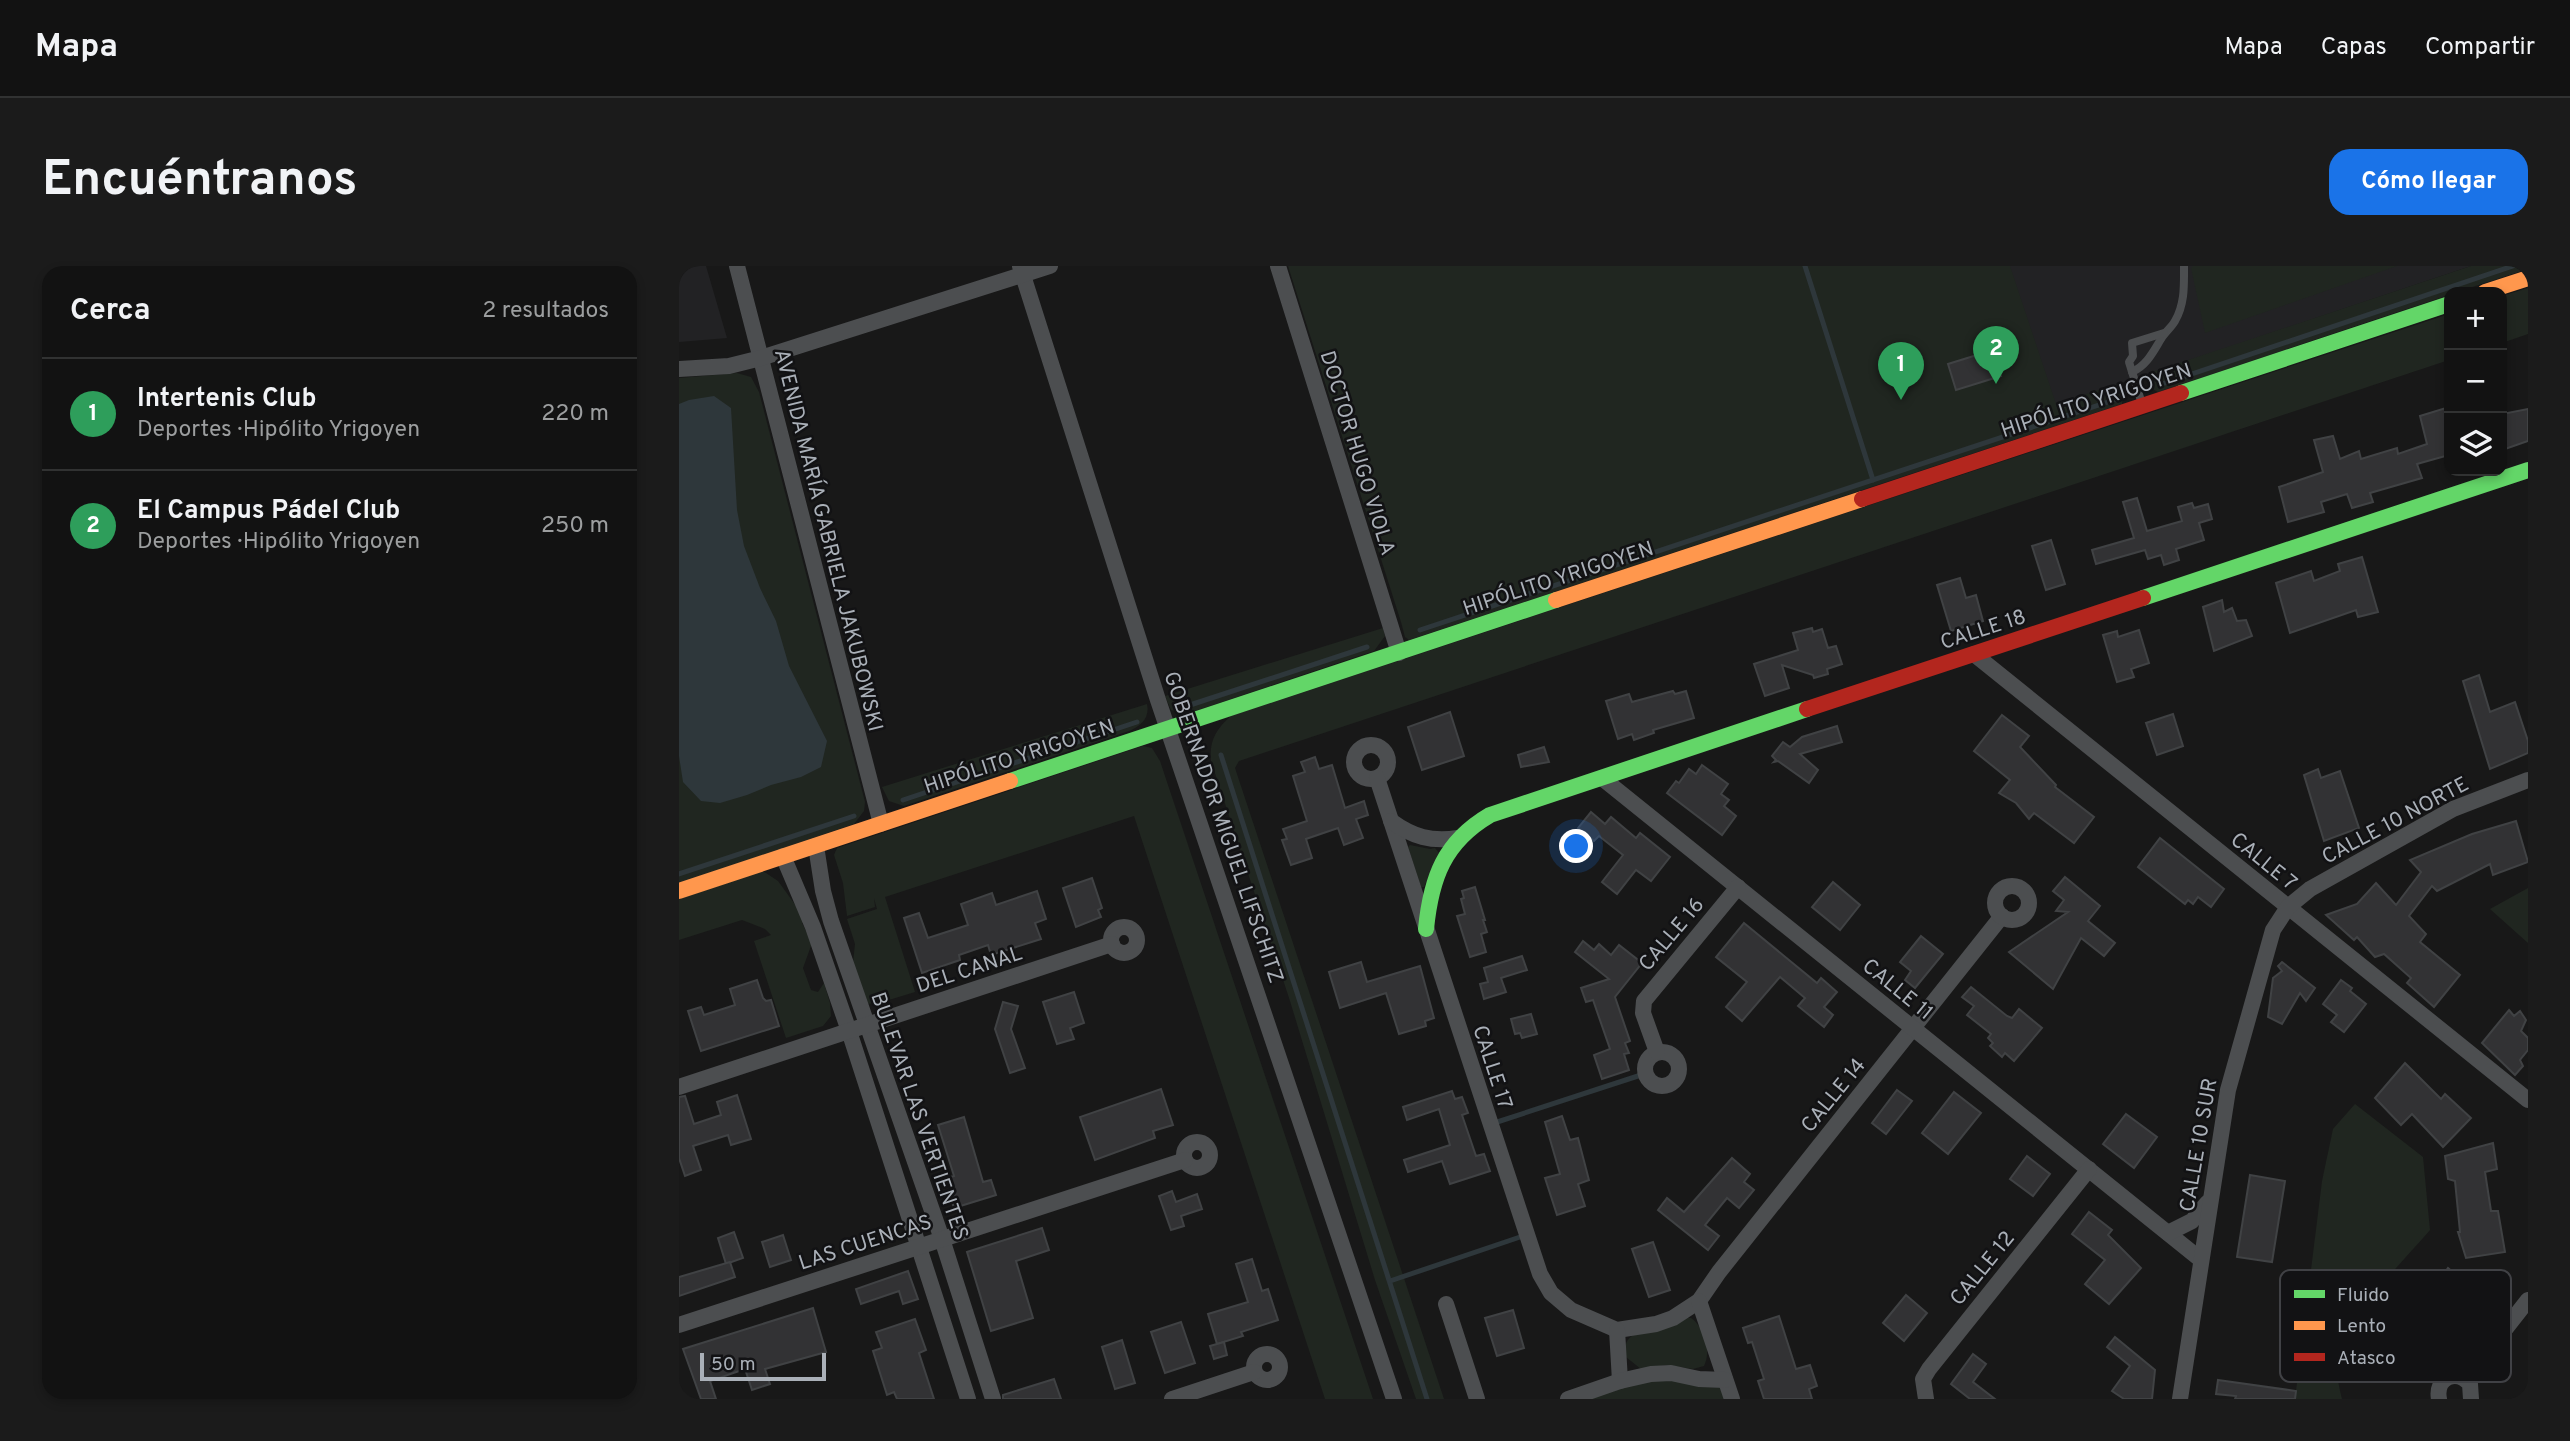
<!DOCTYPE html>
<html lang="es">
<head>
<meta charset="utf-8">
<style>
  :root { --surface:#121212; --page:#1b1b1b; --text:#f1f3f6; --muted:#9c9e9f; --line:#313232; --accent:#1a73e8 }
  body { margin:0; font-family:Overpass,sans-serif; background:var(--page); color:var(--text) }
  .controls { position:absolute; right:21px; top:21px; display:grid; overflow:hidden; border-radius:14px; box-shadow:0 4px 10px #0003 }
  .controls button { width:63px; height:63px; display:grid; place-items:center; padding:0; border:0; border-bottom:2px solid var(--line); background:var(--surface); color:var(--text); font:35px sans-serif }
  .scale { position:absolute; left:21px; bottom:18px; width:126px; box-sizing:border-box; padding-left:7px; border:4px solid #aab0b8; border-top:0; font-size:19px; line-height:24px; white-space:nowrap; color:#aab0b8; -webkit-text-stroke:5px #121214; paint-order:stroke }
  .you { position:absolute; left:898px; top:581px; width:24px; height:24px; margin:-18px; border:5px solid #fff; border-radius:50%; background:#1a73e8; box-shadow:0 0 0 10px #1a73e833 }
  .badge { display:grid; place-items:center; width:46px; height:46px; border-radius:50%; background:var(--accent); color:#fff; font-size:23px; font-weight:700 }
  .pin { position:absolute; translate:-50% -58px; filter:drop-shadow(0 2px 4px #0008) }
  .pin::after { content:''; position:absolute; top:37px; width:24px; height:21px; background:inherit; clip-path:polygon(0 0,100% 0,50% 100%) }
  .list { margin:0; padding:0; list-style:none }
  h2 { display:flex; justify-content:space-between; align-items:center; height:91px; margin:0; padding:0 28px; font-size:30px }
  h2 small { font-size:23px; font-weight:400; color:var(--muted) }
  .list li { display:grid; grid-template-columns:46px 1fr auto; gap:21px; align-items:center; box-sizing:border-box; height:112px; padding:0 28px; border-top:2px solid var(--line) }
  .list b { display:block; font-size:26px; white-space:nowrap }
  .list p { margin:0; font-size:23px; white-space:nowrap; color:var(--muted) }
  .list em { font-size:23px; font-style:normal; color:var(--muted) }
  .icon { flex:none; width:38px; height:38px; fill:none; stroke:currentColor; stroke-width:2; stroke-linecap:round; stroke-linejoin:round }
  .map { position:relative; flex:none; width:1849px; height:1133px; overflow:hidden; border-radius:21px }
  header { display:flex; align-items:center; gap:42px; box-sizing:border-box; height:98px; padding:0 35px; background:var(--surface); border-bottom:2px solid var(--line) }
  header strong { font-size:33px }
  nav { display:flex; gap:38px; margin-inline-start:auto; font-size:24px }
  .intro { display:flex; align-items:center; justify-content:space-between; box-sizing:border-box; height:168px; padding:0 42px }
  h1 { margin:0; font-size:49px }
  .button { padding:18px 32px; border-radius:21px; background:var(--accent); color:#fff; font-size:24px; font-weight:700 }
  main { display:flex; gap:42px; padding:0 42px }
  aside { flex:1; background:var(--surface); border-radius:21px; box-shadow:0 4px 10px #0003 }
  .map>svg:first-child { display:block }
  .built { fill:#222224 }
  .green { fill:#202620 }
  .water { fill:#2e373b }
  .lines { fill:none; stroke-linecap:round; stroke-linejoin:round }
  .stream { stroke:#2e373b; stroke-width:5 }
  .building { fill:#323234; stroke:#404244; stroke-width:2 }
  .lane { stroke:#4c4e50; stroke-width:8 }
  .street { stroke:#4c4e50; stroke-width:16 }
  .fast { stroke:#63d668; stroke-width:16 }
  .slow { stroke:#ff974d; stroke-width:16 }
  .jam { stroke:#b3261e; stroke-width:16 }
  .labels { text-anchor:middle; stroke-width:5; stroke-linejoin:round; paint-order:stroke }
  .street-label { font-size:21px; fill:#aab0b8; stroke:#121214 }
  .key { fill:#121214; stroke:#404145; stroke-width:2 }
  .key-label { font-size:19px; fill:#aab0b8 }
</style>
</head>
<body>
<header>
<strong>Mapa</strong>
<nav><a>Mapa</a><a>Capas</a><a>Compartir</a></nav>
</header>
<div class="intro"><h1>Encuéntranos</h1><a class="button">Cómo llegar</a></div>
<main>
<aside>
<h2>Cerca<small>2 resultados</small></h2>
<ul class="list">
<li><span class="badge" style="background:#2e9e5b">1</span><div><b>Intertenis Club</b><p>Deportes · Hipólito Yrigoyen</p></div><em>220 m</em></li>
<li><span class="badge" style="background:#2e9e5b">2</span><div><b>El Campus Pádel Club</b><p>Deportes · Hipólito Yrigoyen</p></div><em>250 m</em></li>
</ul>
</aside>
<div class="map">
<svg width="1849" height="1133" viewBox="0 0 1849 1133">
  <rect width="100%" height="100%" fill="#181818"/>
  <!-- built -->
  <g class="built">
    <path d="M0,0H27L48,72L0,76Z"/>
    <path d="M1132,0H1792L1195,200Z"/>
  </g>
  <!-- green -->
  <g class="green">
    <path d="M609,0H1331L1377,138L1441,117L1444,126L1443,138L730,374L726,371L722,356Z"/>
    <path d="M1514,0H1718L1526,67L1512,2Z"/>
    <path d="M1792,0H1849V3L1778,26H1770V29L1479,126L1474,123L1470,107Z"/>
    <path d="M1849,22V68L1823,77V30Z"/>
    <path d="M1770,48V94L560,495L556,502L765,1133H737L696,1014L611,735L532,495C530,475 537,463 552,450Z"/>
    <path d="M58,107L72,111L80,126L186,536L185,545L175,558L0,618V112Z"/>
    <path d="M704,362L706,370L695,385L507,448L492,444L486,430Z"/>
    <path d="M468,438C471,452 462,460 450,465L225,540L210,535L203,521Z"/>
    <path d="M464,480L473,482L481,495L694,1133H646L455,550L206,631L236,726L200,737L186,738L174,697L176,678L168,653L198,643L195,632L196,641L168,650L164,617L155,589L158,582Z"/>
    <path d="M731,579L751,583L756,582L760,587L745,621H742L729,581Z"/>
    <path d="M84,605L99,615L128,655L123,657L133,677L124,702L132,724L139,726L145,717L151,737L152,750L144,760L107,772L75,675L92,669L86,663L63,654L0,674V633Z"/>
    <path d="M1849,622V677L1811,643Z"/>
    <path d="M1676,838L1744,891L1751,964C1716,1005 1666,1049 1659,1106C1658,1114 1661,1124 1663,1133H1616L1643,915L1654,863Z"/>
    <path d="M1003,1051L1012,1052C1025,1061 1033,1085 1025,1100L1014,1103L988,1099L962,1103L947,1091C945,1081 946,1075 954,1069Z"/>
    <path d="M1046,1114L1053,1133H889L941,1115Z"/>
  </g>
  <!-- water -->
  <path class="water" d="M35,130L52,142L58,244L65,280L81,322L97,355L110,400L148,475L142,501L122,511L92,519L68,529L41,537L22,535L4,516L0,490V138L10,134Z"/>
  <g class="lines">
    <!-- stream -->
    <g class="stream">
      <path d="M1126,0L1194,214"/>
      <path d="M1483,118L1834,0"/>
      <path d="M741,364L1435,134"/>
      <path d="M511,439L688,381"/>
      <path d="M542,489L748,1133"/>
      <path d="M224,534L458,456"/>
      <path d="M0,608L175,550"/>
      <path d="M812,858L962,809"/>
      <path d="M711,1015L844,970"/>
    </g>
  </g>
  <!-- building -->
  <g class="building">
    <path d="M1314,84L1322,110L1277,124L1269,98Z"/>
    <path d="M1770,141V189L1738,198L1743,212L1691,227L1694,236L1673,242L1668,228L1642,236L1645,246L1609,256L1600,221L1644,206L1635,174L1654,170L1661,193L1680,185L1682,193L1718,182L1719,188L1748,178L1741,150Z"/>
    <path d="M1849,143V175L1823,184V148Z"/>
    <path d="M1458,232L1468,265L1503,255L1499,241L1513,237L1515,242L1529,238L1533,253L1520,257L1525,274L1497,283L1500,294L1485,299L1482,289L1469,293L1466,284L1417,298L1413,284L1455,272L1444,236Z"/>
    <path d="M1372,274L1386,318L1367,324L1353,280Z"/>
    <path d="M1683,291L1699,346L1679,351L1677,344L1611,367L1597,317L1632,305L1635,315L1661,305L1659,298Z"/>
    <path d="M1281,312L1287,332L1297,329L1304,355L1272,365L1258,319Z"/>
    <path d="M1543,334L1545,346L1553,342L1558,355L1567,354L1573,370L1535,385L1524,341Z"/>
    <path d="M1133,362L1134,366L1143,363L1149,382L1157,380L1163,398L1148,403L1149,408L1135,412L1134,409L1103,399L1110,422L1086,430L1075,398L1119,384L1114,367Z"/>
    <path d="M1460,364L1470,397L1452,403L1455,411L1438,416L1424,369L1438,365L1439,371Z"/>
    <path d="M1800,409L1811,446L1836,436L1849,475V487L1811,503L1784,415Z"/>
    <path d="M994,425L996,428L1007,425L1015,452L974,464L975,467L955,474L953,468L939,473L927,435L950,428L953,436Z"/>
    <path d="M771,446L785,490L743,504L729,461Z"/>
    <path d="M1494,448L1504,480L1478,489L1467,457Z"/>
    <path d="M1323,449L1350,470L1341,481L1377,519L1376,521L1415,551L1395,577L1355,547L1350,553L1337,537L1320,527L1331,514L1295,485Z"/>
    <path d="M1158,460L1163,476L1121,488L1139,504L1130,517L1099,495L1095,496L1097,494L1093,490L1104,476L1111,481L1123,471Z"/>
    <path d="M865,481L870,496L842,501L839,489Z"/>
    <path d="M636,491L640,503L653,499L666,542L685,535L689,549L677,553L684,572L665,579L659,562L627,573L633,592L612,599L603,574L608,573L604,563L628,555L614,510L626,506L622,496Z"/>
    <path d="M1023,499L1049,518L1042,528L1050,534L1045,540L1057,550L1043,569L988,527L997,515L1000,517L1010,503L1017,508Z"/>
    <path d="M1639,503L1642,512L1661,505L1680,562L1645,575L1625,509Z"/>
    <path d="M912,546L926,558L932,551L957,572L961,567L991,591L972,615L957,604L938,628L923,616L944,589L920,570L915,575L899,562Z"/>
    <path d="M1837,555L1849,596L1814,609L1811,598L1758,625L1753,620L1730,650L1747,668L1741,676L1781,709L1755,741L1728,717L1732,712L1705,688L1696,691L1678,671L1675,674L1647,649L1678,638L1697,617L1717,639L1742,606L1731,594L1793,568Z"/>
    <path d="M1481,572L1545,623L1532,641L1519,631L1514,638L1509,634L1506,638L1459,601Z"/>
    <path d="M1386,611L1421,640L1409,655L1436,677L1425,690L1402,672L1374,723L1330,686L1389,646L1377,645L1385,634L1374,625Z"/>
    <path d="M413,612L423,642L419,644L422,651L397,661L384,622Z"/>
    <path d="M1154,616L1181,639L1161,664L1133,641Z"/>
    <path d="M796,621L806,654H804L808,666L802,668L807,686L791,691L778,650L786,648L782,633L785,632L783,625Z"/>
    <path d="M358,625L367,653L356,657L362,673L312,689L309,679L280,689L281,694L243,707L225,652L240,647L249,672L289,659L282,638L313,627L317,639Z"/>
    <path d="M1065,657L1138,717L1142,712L1158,726L1145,741L1154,749L1145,761L1119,740L1126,732L1101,711L1063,755L1047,741L1068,716L1037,691Z"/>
    <path d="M1242,670L1264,688L1236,722L1226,714L1232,705L1221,696Z"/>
    <path d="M904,675L915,684L920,678L932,689L940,679L963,697L936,731L951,775L946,777L950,787L945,788L950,804L923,813L915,789L931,783L914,734L907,736L902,722L930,713L896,686Z"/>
    <path d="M843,690L848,704L822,712L827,726L805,733L801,718L809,716L805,702Z"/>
    <path d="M682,696L688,716L741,700L755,752L746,755L747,760L720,768L707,727L661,742L650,706Z"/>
    <path d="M1603,696L1636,722L1627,735L1621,727L1603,758L1589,751L1594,712L1603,705L1599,700Z"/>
    <path d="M78,714L84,732L87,735L92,734L100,760L22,785L9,745L22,741L25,749L56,739L51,723Z"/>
    <path d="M1662,714L1673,722L1671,725L1687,738L1665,766L1652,756L1658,749L1644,738Z"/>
    <path d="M1292,721L1328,750L1333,752L1340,743L1363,762L1335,795L1326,787L1323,791L1311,780L1314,777L1309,772L1312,768L1288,749L1295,740L1283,731Z"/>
    <path d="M395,726L405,757L391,762L395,773L378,778L364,736Z"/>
    <path d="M324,736L339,740L332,763L346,802L331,807L316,763Z"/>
    <path d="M1830,744L1835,750L1841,745L1847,754L1842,765L1849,772V784L1841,794L1844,800L1836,809L1803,777Z"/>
    <path d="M852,748L858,768L843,772L841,767L836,768L832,753Z"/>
    <path d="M1726,797L1762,833L1766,828L1792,852L1764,881L1733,848L1722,859L1696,832Z"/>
    <path d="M482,823L494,859L474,865L476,872L416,894L401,851Z"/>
    <path d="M1218,824L1233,835L1207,868L1193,857Z"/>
    <path d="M773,825L776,833L783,831L789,847L783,849L797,890L805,888L811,905L771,918L763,895L729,906L725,894L771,879L760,843L728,854L724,841Z"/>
    <path d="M1275,826L1302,847L1269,888L1243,867Z"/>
    <path d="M58,829L72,873L52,879L49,869L14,880L22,904L6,910L0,892V831L6,830L15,858L42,849L38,836Z"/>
    <path d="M1447,848L1478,871L1455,902L1424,878Z"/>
    <path d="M883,850L891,874L899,872L910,914L899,918L906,940L878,949L866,912L881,908L866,856Z"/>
    <path d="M285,851L304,916L312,914L317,929L275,942L270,927L276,925L271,911L275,910L259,859Z"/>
    <path d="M1814,877L1818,903L1806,906L1812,945H1819L1826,986L1787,992L1779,966H1781L1776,915L1769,913L1766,890Z"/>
    <path d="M1348,890L1371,908L1354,930L1331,913Z"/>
    <path d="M1053,892L1071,908L1065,916L1075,924L1060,942L1048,932L1026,959L1040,970L1029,984L979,944L988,932L1005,946Z"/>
    <path d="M1571,909L1606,915L1593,996L1558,991Z"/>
    <path d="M493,925L497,936L518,928L523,943L502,950L505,960L492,964L480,930Z"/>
    <path d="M1410,946L1433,964L1429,969L1462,1002L1430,1038L1406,1018L1426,994L1393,968Z"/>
    <path d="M363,962L370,984L337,995L354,1052L312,1065L288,986Z"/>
    <path d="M55,966L64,992L47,998L39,972Z"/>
    <path d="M104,969L112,994L91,1001L83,976Z"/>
    <path d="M974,976L991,1024L970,1031L953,983Z"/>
    <path d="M573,993L583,1025L589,1023L599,1054L562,1066L564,1070L538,1078L529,1048L569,1036L557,998Z"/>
    <path d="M51,996L56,1011L0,1030V1011Z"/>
    <path d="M1769,1002L1805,1032L1789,1052L1755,1022Z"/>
    <path d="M229,1005L239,1033L224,1038L220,1025L182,1038L177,1023Z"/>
    <path d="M1227,1029L1248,1047L1225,1075L1204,1057Z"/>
    <path d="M134,1042L147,1086L86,1103L91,1118L73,1124L66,1103L31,1115L37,1133H22L4,1083Z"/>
    <path d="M834,1044L845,1082L818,1090L806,1052Z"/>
    <path d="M1100,1050L1117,1103L1131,1099L1138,1120L1130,1123L1133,1133H1085L1079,1115L1085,1113L1073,1076L1069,1077L1064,1062Z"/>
    <path d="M236,1053L247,1084L240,1087L255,1133H218L215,1126L208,1129L194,1085L203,1082L197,1066Z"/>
    <path d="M502,1056L516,1097L486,1107L472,1066Z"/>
    <path d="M1436,1071L1476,1104L1473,1133H1445L1433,1125L1451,1100L1428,1081Z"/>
    <path d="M443,1074L456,1117L436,1123L423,1081Z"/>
    <path d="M545,1076L548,1089L535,1093L531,1080Z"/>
    <path d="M1294,1088L1307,1098L1294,1116L1316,1133H1291L1272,1118Z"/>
    <path d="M375,1113L382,1133H324V1129Z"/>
    <path d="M1539,1114L1617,1125L1616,1133H1556L1557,1130L1537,1128Z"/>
  </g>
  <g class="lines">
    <!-- lane -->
    <g class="lane">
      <path d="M1453,106C1468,99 1474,86 1482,73C1486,66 1492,62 1496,55C1506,38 1505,19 1505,0"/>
      <path d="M1463,138L1450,96L1454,90L1453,77L1485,67"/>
    </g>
    <!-- street -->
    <g class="street">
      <path d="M58,0L202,558"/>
      <path d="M341,0L479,434L715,1133"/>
      <path d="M599,0L720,387"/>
      <path d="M0,103L50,100L82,92L371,0"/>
      <path d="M1295,388L1849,834"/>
      <circle cx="692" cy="496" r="17"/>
      <path d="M698,512L861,1008L872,1027L892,1044L938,1064L977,1058L994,1052L1020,1035L1040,1006L1323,650"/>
      <path d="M923,512L1521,993"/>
      <path d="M712,555C734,571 752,576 779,572"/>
      <path d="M137,580L144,625L152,655L263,973L314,1133"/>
      <path d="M104,590L134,661L170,765L289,1133"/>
      <circle cx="1333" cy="637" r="17"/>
      <circle cx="445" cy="674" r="13"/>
      <circle cx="983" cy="803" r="17"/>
      <path d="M978,786L964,747L965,735L1059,621"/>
      <path d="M0,821L433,678"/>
      <circle cx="518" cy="889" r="13"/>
      <path d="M1489,967L1513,955L1528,937"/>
      <path d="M1020,1035L1053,1133"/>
      <path d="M767,1038L798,1133"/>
      <path d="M0,1059L506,894"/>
      <path d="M938,1064L941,1115"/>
      <circle cx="588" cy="1101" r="13"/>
      <path d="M1787,1113L1849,1034"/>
      <path d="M493,1133L575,1106"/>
      <path d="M889,1133L941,1115L972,1108L992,1107L1020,1113L1046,1114"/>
      <path d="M1247,1133L1244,1113L1250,1103L1410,903"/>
      <path d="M1501,1133L1549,824L1594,664L1609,641L1631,623L1774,543L1849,514"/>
      <path d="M1760,1133C1756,1112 1777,1102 1791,1118L1792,1133"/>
    </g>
    <!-- fast -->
    <g class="fast">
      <path d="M1502,127L1770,38"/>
      <path d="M1464,332L1849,204"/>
      <path d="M331,515L877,334"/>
      <path d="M747,663C752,612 765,576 811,549L1128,443"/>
    </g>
    <!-- slow -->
    <g class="slow">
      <path d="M1806,26L1849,12"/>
      <path d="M877,334L1183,233"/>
      <path d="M0,625L331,515"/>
    </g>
    <!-- jam -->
    <g class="jam">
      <path d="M1183,233L1502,127"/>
      <path d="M1128,443L1464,332"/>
    </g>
  </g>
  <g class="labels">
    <!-- street labels -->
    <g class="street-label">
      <text transform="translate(1417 134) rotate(-18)" y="7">HIPÓLITO YRIGOYEN</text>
      <text transform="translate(679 187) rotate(73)" y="7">DOCTOR HUGO VIOLA</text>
      <text transform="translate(150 274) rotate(76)" y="7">AVENIDA MARÍA GABRIELA JAKUBOWSKI</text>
      <text transform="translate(879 312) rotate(-18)" y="7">HIPÓLITO YRIGOYEN</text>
      <text transform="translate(1304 363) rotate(-18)" y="7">CALLE 18</text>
      <text transform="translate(340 490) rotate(-18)" y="7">HIPÓLITO YRIGOYEN</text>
      <text transform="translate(1716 554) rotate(-28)" y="7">CALLE 10 NORTE</text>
      <text transform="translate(545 561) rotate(71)" y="7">GOBERNADOR MIGUEL LIFSCHITZ</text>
      <text transform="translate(1585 595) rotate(39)" y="7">CALLE 7</text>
      <text transform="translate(992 668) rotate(-50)" y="7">CALLE 16</text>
      <text transform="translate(290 703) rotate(-18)" y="7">DEL CANAL</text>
      <text transform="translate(1219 723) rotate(39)" y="7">CALLE 11</text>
      <text transform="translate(814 801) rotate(72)" y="7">CALLE 17</text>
      <text transform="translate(1154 829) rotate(-51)" y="7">CALLE 14</text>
      <text transform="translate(241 850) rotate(71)" y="7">BULEVAR LAS VERTIENTES</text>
      <text transform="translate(1519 879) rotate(-80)" y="7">CALLE 10 SUR</text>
      <text transform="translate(186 976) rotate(-18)" y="7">LAS CUENCAS</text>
      <text transform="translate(1303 1002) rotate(-51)" y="7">CALLE 12</text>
    </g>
  </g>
  <!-- legend -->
  <rect x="1601" y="1004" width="231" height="112" rx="10" class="key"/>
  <rect x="1615" y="1024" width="31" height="8" fill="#63d668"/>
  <rect x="1615" y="1055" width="31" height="9" fill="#ff974d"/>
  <rect x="1615" y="1087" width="31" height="8" fill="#b3261e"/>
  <g class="key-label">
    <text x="1658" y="1035">Fluido</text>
    <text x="1658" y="1066">Lento</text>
    <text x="1658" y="1098">Atasco</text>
  </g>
</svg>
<div class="controls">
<button>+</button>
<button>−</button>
<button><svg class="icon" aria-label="layers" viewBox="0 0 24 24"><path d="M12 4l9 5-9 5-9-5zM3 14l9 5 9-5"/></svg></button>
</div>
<div class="scale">50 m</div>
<div class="you"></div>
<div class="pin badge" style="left:1222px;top:134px;background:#2e9e5b">1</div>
<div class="pin badge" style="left:1317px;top:118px;background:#2e9e5b">2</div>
</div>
</main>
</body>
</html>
